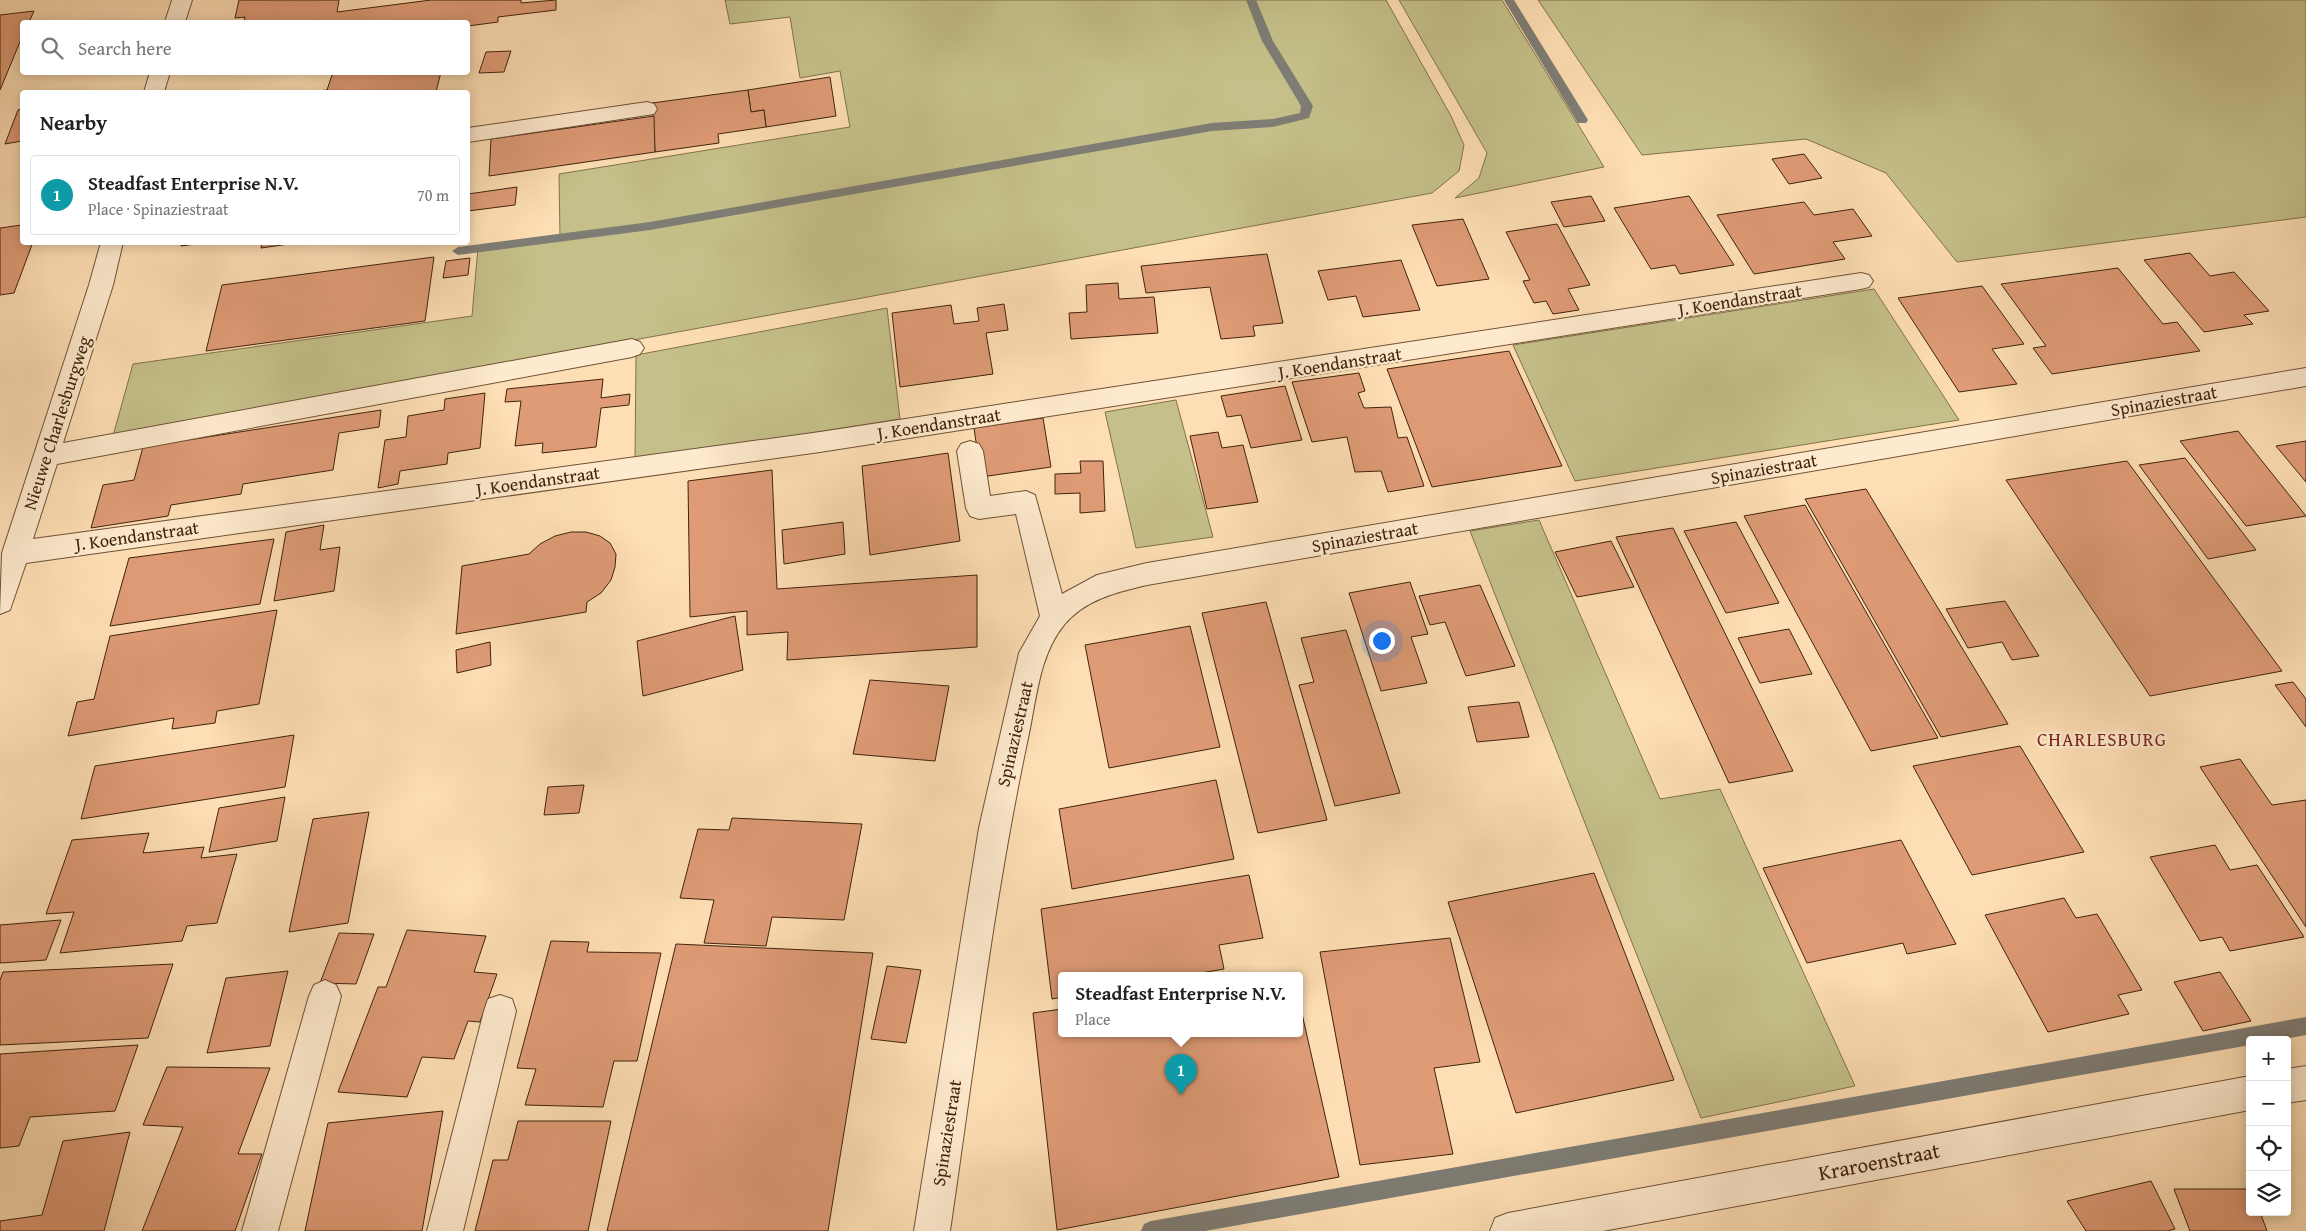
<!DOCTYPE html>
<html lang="en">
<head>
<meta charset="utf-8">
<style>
  :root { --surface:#fff; --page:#f6f6f6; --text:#222; --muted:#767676; --line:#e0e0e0; --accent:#0b8043 }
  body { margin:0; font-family:"Gentium Book Plus",serif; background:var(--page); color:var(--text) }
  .controls { position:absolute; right:15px; bottom:15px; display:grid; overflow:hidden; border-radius:5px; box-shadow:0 2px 12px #0003 }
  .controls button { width:45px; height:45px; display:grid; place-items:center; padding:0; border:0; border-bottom:1px solid var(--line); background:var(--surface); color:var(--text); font:25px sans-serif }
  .you { position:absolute; left:1381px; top:640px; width:18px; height:18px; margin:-12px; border:4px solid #fff; border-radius:50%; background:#1a73e8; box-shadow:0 0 0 8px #1a73e833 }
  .badge { display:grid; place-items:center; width:32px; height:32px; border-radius:50%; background:var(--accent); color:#fff; font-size:16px; font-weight:700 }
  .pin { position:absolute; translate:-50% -41px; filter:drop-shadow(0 1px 2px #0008) }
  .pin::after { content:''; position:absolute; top:26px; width:18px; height:15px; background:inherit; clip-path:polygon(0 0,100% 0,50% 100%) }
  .popup { position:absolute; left:1058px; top:972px; width:245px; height:65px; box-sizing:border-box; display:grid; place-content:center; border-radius:5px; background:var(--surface); filter:drop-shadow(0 1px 4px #0005); font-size:16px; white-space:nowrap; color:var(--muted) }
  .popup b { font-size:19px; color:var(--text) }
  .popup::after { content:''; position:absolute; left:50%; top:100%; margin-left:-10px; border:10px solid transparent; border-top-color:var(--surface) }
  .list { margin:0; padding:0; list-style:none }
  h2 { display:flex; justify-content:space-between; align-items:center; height:65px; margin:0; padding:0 20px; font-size:21px }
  h2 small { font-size:16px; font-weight:400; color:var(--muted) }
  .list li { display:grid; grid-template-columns:32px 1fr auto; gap:15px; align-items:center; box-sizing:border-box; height:80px; margin:0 10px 10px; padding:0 10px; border:1px solid var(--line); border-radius:5px }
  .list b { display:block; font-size:19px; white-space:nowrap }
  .list p { margin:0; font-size:16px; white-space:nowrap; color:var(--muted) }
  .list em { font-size:16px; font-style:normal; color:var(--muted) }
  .icon { flex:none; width:28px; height:28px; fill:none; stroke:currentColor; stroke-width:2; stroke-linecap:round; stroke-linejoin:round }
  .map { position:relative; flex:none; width:2306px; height:1231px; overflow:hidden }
  .search { position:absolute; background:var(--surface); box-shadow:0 2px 12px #0003; left:20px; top:20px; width:450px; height:55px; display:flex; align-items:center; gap:12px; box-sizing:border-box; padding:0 18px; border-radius:5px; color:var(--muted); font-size:19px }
  .panel { position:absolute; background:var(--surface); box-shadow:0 2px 12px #0003; left:20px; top:90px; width:450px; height:155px; border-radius:5px }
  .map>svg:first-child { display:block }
  .green { fill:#c5c089; stroke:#82724b }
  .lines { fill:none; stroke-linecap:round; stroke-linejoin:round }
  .stream { fill:#7e7d75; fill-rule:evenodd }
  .building { fill:#de9b76; stroke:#40230d }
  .minor-casing { stroke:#705237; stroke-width:2 }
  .minor { fill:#feeace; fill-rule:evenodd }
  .labels { text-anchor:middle; stroke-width:4.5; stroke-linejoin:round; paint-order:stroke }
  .street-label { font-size:18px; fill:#40230d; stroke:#feeace }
  .neighbourhood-label { font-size:19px; letter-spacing:1px; fill:#7a1f14; stroke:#feeace }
  .near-street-label { font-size:21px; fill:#40230d; stroke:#feeace }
</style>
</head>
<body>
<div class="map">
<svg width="2306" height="1231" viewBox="0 0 2306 1231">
  <rect width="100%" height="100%" fill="#fedeb4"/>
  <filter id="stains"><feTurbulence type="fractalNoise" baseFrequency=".004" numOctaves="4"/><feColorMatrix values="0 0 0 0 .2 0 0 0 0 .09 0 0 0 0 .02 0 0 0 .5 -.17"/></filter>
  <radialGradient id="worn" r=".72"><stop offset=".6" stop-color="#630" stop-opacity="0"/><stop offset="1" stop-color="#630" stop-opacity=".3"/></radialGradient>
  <!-- green -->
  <g class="green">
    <path d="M725,0H1386L1451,116L1464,145L1459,171L1432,193L113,436L133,364L472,316L478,248L560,237L559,174L850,127L840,71L800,78L790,17L730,24Z"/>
    <path d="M1399,0H1502L1604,167L1455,198L1479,178L1487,153Z"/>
    <path d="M1538,0H2306V217L1957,262L1886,173L1806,139L1642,155Z"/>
    <path d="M1874,289L1959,420L1575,481L1513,345Z"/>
    <path d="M887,308L900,419L635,461L636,355Z"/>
    <path d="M1176,400L1213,537L1136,548L1105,412Z"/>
    <path d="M1539,520L1660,799L1720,789L1855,1086L1701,1118L1470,531Z"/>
  </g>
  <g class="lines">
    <!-- stream -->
    <g class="stream">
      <path d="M1246,0H1256L1273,41L1313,106L1309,118L1273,127L1212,131L650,230L458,255L452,251L458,247L650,222L1212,123L1273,119L1300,113L1301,106L1262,41Z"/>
      <path d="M1504,0H1514L1588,120L1586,123H1578Z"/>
      <path d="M2306,1017V1035L2279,1040H2250V1045L1205,1231H1141L1144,1224L1151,1221Z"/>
    </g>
  </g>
  <!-- building -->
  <g class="building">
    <path d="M239,0H339L337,12L431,0H521V3L556,0V10L498,17V22L468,26V22H244L245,17L235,18Z"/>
    <path d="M34,11L29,22H22V37L0,90V15Z"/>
    <path d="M511,51L504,72L479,73L486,52Z"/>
    <path d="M333,72H441L436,92H310L327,90Z"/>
    <path d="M830,77L836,116L766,127L764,110L751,112L748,90Z"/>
    <path d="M748,90L751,112L764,110L766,127L718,134L719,143L655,152L652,103Z"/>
    <path d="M22,109V141L5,144L18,110Z"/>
    <path d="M654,116L655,152L489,176L491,139Z"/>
    <path d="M1804,154L1822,178L1789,184L1772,159Z"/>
    <path d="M517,187L515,205L468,211V194Z"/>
    <path d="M1591,196L1605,221L1564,227L1551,202Z"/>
    <path d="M1689,196L1734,265L1680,274L1675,265L1651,269L1614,208Z"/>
    <path d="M1804,202L1814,215L1853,209L1872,236L1833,242L1845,259L1754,274L1717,215Z"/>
    <path d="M1463,219L1489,279L1437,286L1412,225Z"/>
    <path d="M1557,224L1590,285L1568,289L1579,310L1553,314L1546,301L1534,303L1523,281L1530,280L1506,232Z"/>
    <path d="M22,225V242H33L14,293L0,295V228Z"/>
    <path d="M182,242H211L181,246Z"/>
    <path d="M262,242H303L261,248Z"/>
    <path d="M2190,253L2210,276L2234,272L2269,311L2244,315L2253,324L2204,332L2144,260Z"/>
    <path d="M1267,254L1283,323L1253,326L1255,336L1221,339L1210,287L1146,293L1141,266Z"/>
    <path d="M434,257L425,321L206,351L222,285Z"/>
    <path d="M470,258L468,275L443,278L446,261Z"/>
    <path d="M1401,260L1420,310L1363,317L1356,296L1328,300L1318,271Z"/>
    <path d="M2118,268L2163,324L2177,322L2200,351L2052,374L2033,348L2046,346L2001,284Z"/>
    <path d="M1118,283L1119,299L1154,297L1158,333L1071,339L1069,313L1087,312L1086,285Z"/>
    <path d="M1982,286L2024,344L1992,349L2017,384L1959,392L1898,298Z"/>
    <path d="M1004,304L1008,330L986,333L993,374L900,387L892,313L951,305L954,324L979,321L977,308Z"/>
    <path d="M1509,351L1562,466L1432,487L1387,369Z"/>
    <path d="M1359,373L1365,391L1358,393L1364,408L1391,407L1398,438L1407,437L1424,486L1388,492L1381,471L1355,472L1347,437L1312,442L1292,382Z"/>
    <path d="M603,379L601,398L630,394L629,405L601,408L596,447L542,453L543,443L515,446L521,401L505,402L507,389Z"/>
    <path d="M1285,386L1302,440L1251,448L1241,415L1227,417L1221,396Z"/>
    <path d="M485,393L480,448L448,453L447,464L400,471L398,484L378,488L385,440L406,437L408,416L444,410L445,399Z"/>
    <path d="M381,410L379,427L339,433L333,470L243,484L241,494L171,505L168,516L91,528L103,485L134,480L143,447Z"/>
    <path d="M1043,418L1051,467L981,477L974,428Z"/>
    <path d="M2238,431L2306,516L2246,526L2180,441Z"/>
    <path d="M1218,432L1222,448L1243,445L1258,502L1207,509L1190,436Z"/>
    <path d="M2306,441V482L2276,446Z"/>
    <path d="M948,453L960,541L870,555L862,466Z"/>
    <path d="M2185,458L2256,550L2208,559L2139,465Z"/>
    <path d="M1080,461H1103L1105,511L1080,513V493L1055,494V474L1081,473Z"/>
    <path d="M2127,461L2282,671L2150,696L2006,480Z"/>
    <path d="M772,470L777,589L977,575V647L787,660L788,632L747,635V611L690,617L688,481Z"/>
    <path d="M1866,489L2008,724L1941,737L1805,499Z"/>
    <path d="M1805,505L1938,738L1871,751L1744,516Z"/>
    <path d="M843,522L845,554L784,564L782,530Z"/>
    <path d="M1736,522L1779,603L1726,613L1684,531Z"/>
    <path d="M324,525L320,550L340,547L334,591L274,601L286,532Z"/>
    <path d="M1673,528L1793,771L1729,783L1616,537Z"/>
    <path d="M571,532H586L600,536L610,543L616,554L615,567L611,580L601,593L587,602L586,612L456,634L462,566L529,554L540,544L555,536Z"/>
    <path d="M274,539L260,604L110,626L129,558Z"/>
    <path d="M1611,541L1634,587L1577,597L1555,552Z"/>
    <path d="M1410,582L1428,634L1411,637L1427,683L1381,691L1349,593Z"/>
    <path d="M1480,585L1515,666L1466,676L1445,622L1430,625L1419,596Z"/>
    <path d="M2005,601L2039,656L2012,660L2002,642L1968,648L1946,609Z"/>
    <path d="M1266,602L1327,820L1258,833L1202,613Z"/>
    <path d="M277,610L259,704L217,711L215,723L172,729L174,718L68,736L77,702L94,699L110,636Z"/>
    <path d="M735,616L743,670L643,696L637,641Z"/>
    <path d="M1190,626L1220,747L1109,768L1085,645Z"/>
    <path d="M1789,629L1812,674L1760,683L1738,638Z"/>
    <path d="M1346,630L1400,793L1335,806L1299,685L1314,682L1301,638Z"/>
    <path d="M490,642L491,665L457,673L456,650Z"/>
    <path d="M870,680L949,686L935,761L853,754Z"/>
    <path d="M2293,682L2306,699V727L2275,685Z"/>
    <path d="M1519,702L1529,737L1477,742L1468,707Z"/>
    <path d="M294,735L285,787L81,819L95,766Z"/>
    <path d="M2020,746L2084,852L1972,875L1913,766Z"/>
    <path d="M2240,759L2272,805L2306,800V927L2200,767Z"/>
    <path d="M1216,780L1234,859L1072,889L1059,809Z"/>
    <path d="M584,785L579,813L544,815L548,787Z"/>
    <path d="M285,797L277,841L209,852L219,808Z"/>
    <path d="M369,812L348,923L289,932L313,819Z"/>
    <path d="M732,818L862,824L844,920L772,917L766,946L704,943L714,900L680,898L698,829L729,830Z"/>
    <path d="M149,833L143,853L204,847L201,858L237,854L217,923L187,926L182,941L60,953L74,912L46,914L72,840Z"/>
    <path d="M1901,840L1956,944L1907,954L1903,943L1807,963L1763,868Z"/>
    <path d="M2215,845L2230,870L2257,865L2304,937L2230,951L2222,937L2200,941L2150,857Z"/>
    <path d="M1594,873L1674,1080L1516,1113L1448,902Z"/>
    <path d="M1249,875L1263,938L1219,945L1224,969L1184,976H1062V997L1052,999L1041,909Z"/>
    <path d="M2064,898L2076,918L2097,914L2142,990L2118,995L2129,1014L2048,1032L1985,915Z"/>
    <path d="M61,920L46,960L0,963V925Z"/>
    <path d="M407,930L486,936L474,972L497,974L480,1022L468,1021L454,1059L422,1057L407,1097L338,1092L378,987H386Z"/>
    <path d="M339,933L374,934L356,984L320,983Z"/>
    <path d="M1450,938L1480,1062L1434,1068L1453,1154L1360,1165L1320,952Z"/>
    <path d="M551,941L589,942L587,952L661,953L637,1061H614L603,1107L525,1105L536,1069L517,1068Z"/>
    <path d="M676,944L873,953L828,1231H607Z"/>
    <path d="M173,964L148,1038L0,1045V980L3,972Z"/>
    <path d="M887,966L921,970L906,1043L871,1039Z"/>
    <path d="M288,971L270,1046L207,1053L226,978Z"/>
    <path d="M2220,972L2251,1021L2203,1031L2174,982Z"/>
    <path d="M1300,1005L1339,1177L1057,1230L1033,1013L1062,1009V1034H1300Z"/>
    <path d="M138,1045L115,1111L30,1117L19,1146L0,1148V1054Z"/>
    <path d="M167,1067L270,1068L238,1154H262L235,1231H142L183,1127L143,1125Z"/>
    <path d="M443,1111L422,1231H305L328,1123Z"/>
    <path d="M518,1121H611L588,1231H475L493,1160H508Z"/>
    <path d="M130,1132L104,1231H0V1221L42,1215L63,1141Z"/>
    <path d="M2151,1181L2175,1229L2167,1231H2086L2067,1201Z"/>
    <path d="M2174,1189H2250V1212H2260L2267,1231H2190Z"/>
  </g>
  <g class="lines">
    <defs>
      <g id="minor">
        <path d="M172,0H192L185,22H165Z"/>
        <path d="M150,72H170L164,92H144Z"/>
        <path d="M647,102L654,104L657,109L654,114L468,142V128Z"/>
        <path d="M101,242H123L113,285L63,443L632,339L640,342L644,348L640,354L632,357L57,464L33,539L820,432L1861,273L1869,275L1873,281L1869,287L1861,289L820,452L26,563L10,610L0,614L2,553L89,285Z"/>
        <path d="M2306,368V386L1147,585C1117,592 1084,600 1064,625C1038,656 1036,705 1027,743C993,904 974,1068 950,1231H914L979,828L1019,653L1040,616L1016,514L979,519L970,516L966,508L957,451L961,444L970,441L979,444L983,451L990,496L1026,491L1035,495L1062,594L1097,575L1147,563Z"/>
        <path d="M325,980L336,985L341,996L278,1231H242L309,996L314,985Z"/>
        <path d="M500,995L512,999L516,1011L463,1231H427L484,1011L488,999Z"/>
        <path d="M2306,1066V1100L2287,1103V1069Z"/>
        <path d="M2250,1076V1110L1603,1231H1490L1495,1218L1508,1213Z"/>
      </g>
    </defs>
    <!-- minor casing -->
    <use href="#minor" class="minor-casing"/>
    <!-- minor -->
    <use href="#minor" class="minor"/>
  </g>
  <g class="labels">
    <!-- street labels -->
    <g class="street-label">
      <text transform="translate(1740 300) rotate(-9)" y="6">J. Koendanstraat</text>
      <text transform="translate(1340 363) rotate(-9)" y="6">J. Koendanstraat</text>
      <text transform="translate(2164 401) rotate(-10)" y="6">Spinaziestraat</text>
      <text transform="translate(57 423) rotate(-72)" y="6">Nieuwe Charlesburgweg</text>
      <text transform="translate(939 424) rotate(-9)" y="6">J. Koendanstraat</text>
      <text transform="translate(1764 469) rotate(-10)" y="6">Spinaziestraat</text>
      <text transform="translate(538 481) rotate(-8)" y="6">J. Koendanstraat</text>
      <text transform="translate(137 536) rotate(-8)" y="6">J. Koendanstraat</text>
      <text transform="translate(1365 537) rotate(-10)" y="6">Spinaziestraat</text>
      <text transform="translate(1015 734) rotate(-77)" y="6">Spinaziestraat</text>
      <text transform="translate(947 1133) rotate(-81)" y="6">Spinaziestraat</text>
    </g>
    <!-- neighbourhood labels -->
    <g class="neighbourhood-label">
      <text x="2102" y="746">CHARLESBURG</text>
    </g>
    <!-- near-street labels -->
    <g class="near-street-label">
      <text transform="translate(1879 1162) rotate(-11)" y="7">Kraroenstraat</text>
    </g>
  </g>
  <rect width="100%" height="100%" filter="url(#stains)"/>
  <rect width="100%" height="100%" fill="url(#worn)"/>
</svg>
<div class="controls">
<button>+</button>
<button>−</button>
<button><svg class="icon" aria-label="locate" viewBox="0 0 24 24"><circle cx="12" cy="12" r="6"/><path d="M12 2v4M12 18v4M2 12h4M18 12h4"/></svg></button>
<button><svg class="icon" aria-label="layers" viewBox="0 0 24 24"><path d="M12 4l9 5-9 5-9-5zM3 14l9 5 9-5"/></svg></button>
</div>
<div class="you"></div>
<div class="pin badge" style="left:1181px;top:1095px;background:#0f9aa8">1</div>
<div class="popup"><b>Steadfast Enterprise N.V.</b>Place</div>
<div class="search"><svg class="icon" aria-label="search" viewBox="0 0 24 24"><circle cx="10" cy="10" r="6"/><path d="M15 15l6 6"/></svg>Search here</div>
<section class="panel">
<h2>Nearby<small></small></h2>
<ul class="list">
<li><span class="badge" style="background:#0f9aa8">1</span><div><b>Steadfast Enterprise N.V.</b><p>Place · Spinaziestraat</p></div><em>70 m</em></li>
</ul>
</section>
</div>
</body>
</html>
